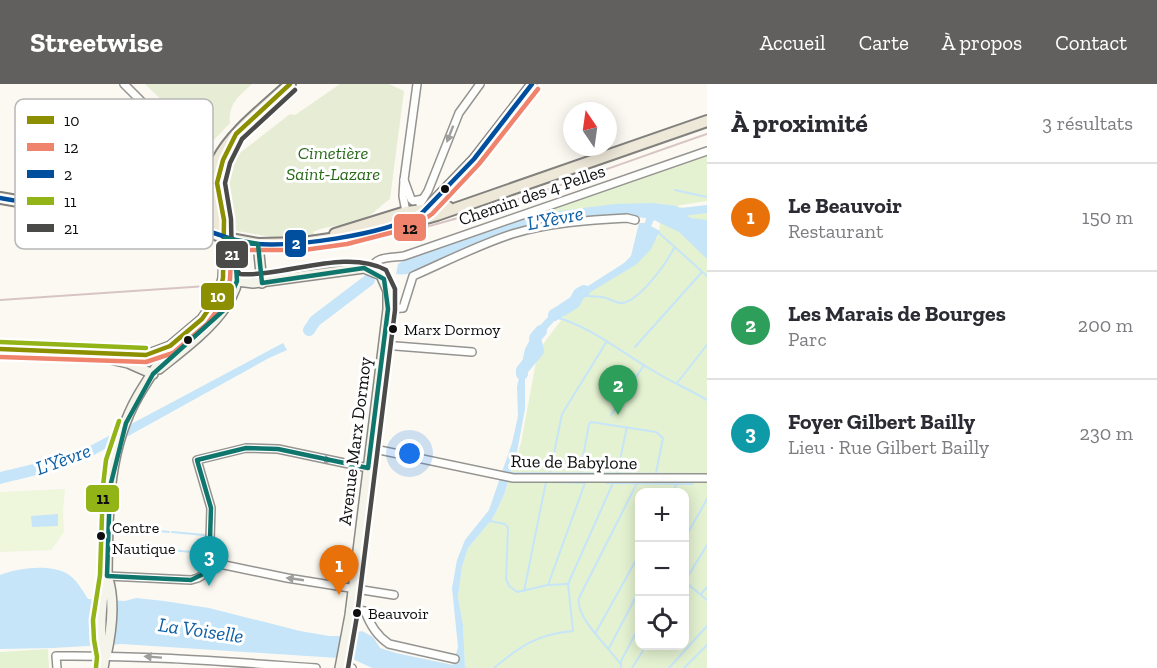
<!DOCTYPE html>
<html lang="fr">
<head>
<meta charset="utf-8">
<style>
  :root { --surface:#fff; --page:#f2f2f3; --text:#2b2b33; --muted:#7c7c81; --line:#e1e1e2; --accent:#61605e }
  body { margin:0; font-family:"Zilla Slab",serif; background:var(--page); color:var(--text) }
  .controls { position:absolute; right:18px; bottom:18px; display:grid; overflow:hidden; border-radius:12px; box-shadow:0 3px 15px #0003 }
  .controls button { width:54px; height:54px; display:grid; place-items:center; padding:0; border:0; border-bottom:2px solid var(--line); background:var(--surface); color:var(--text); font:30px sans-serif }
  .compass { position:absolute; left:563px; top:18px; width:54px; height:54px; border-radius:50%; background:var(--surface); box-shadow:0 3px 15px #0003; rotate:347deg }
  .you { position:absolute; left:410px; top:370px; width:21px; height:21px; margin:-15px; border:4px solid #fff; border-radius:50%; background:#1a73e8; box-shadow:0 0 0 9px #1a73e833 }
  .badge { display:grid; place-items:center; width:39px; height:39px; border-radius:50%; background:var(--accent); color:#fff; font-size:20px; font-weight:700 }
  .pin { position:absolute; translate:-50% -50px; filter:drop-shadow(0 2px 3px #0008) }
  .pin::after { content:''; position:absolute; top:32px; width:21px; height:18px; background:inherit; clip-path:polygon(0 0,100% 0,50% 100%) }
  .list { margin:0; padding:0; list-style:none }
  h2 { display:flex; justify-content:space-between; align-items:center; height:78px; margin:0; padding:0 24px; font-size:26px }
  h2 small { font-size:20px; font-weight:400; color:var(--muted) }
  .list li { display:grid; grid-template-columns:39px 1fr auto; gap:18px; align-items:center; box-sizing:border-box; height:108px; padding:0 24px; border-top:2px solid var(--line) }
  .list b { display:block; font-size:22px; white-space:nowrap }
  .list p { margin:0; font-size:20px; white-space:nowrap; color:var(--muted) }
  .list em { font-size:20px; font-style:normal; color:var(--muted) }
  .icon { flex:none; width:33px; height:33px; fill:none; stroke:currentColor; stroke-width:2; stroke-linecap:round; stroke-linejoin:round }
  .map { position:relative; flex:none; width:707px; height:584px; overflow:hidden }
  header { display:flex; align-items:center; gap:36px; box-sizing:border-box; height:84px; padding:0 30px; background:var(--accent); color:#fff }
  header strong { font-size:28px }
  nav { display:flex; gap:33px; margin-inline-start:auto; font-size:21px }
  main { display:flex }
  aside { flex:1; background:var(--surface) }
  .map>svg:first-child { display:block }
  .green { fill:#e4f2d1; fill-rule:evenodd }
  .cemetery { fill:#e7edd5 }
  .pitch { fill:#eef6db }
  .water { fill:#c6e5f8 }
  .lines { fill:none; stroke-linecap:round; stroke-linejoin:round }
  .stream { stroke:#c6e5f8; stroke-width:2 }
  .canal { stroke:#c6e5f8; stroke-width:8 }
  .river { stroke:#c6e5f8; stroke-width:12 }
  .street-casing { stroke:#959491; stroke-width:10 }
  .secondary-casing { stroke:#8b8a87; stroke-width:12 }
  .primary-casing { stroke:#82817e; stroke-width:14 }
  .street { stroke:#fefefd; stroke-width:7 }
  .secondary { stroke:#f5f4ea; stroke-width:9 }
  .primary { stroke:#ede8d8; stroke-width:10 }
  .rail { stroke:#d8c4c3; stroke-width:2 }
  .bus-1-casing { stroke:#fff; stroke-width:9 }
  .bus-2-casing { stroke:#fff; stroke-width:9 }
  .bus-3-casing { stroke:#fff; stroke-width:9 }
  .bus-4-casing { stroke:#fff; stroke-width:9 }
  .bus-5-casing { stroke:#fff; stroke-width:9 }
  .bus-1 { stroke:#8b8f00; stroke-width:4.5 }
  .bus-2 { stroke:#f0836c; stroke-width:4.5 }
  .bus-3 { stroke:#004f9f; stroke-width:4.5 }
  .bus-4 { stroke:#93b416; stroke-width:4.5 }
  .bus-5 { stroke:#4a4a49; stroke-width:4.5 }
  .oneway { fill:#9e9e9d }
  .marked { fill:none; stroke:#0f766e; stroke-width:4.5; stroke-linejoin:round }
  .bus-dot { fill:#0e0e0e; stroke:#fff; stroke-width:2 }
  .labels { text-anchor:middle; stroke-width:6; stroke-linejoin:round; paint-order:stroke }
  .bus-label { font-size:16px; fill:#0e0e0e; stroke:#fff; text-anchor:start }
  .park-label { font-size:18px; font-style:italic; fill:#29691a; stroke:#fff }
  .street-label { font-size:18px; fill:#0e0e0e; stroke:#fff }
  .water-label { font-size:20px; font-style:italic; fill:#0f61a7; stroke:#fff }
  .key { fill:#fff; stroke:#b7b7b7; stroke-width:1.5 }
  .key-label { font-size:16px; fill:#0e0e0e }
  .line-badge { stroke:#fff; stroke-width:2 }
  .badge-label { font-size:16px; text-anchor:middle; font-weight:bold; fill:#fff }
  .pale-badge-label { font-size:16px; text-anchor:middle; font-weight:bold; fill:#111 }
</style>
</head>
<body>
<header>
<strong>Streetwise</strong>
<nav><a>Accueil</a><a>Carte</a><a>À propos</a><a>Contact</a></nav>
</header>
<main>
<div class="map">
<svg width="707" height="584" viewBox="0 0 707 584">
  <rect width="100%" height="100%" fill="#fbf9f2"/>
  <!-- green -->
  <g class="green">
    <path d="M707,70V117L675,122L690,125L707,123V584H465L463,541L458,513L462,483L468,464L493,434L504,411L521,359L538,267L574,219L638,174L658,153L660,141L654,123L550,128L549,123ZM640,408H684V562H640Z"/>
    <path d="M48,565L49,584H0V568Z"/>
  </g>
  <!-- cemetery -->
  <g class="cemetery">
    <path d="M145,0H252C239,12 228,20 230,39L214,56L202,55Z"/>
    <path d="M340,0H389L404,7L390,115C381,121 373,131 363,135C347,143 329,140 313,148L315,152L277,154L237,147L232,143L224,105V93L227,84L232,75L290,30L295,31Z"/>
  </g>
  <!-- pitch -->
  <path class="pitch" d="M65,405L63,426L64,448L51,466L0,468V408Z"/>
  <!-- water -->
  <g class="water">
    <path d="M653,119L677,122L690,134L707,136V175L679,148L654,136L651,142L660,147L651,165L637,180L569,221L537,256L532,268L525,295V325L517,368L504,411L493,434L468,464L462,483L458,513L463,541L465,583L467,584H372L353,575L122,560L53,564L0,565V491C19,484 48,480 66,489C76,494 82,506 88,515L125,517L136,514L164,517L209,524L300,547L329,552H342L362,547L373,553L380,564L396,569L453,581L458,563L452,504L457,476L465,456L489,426L512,359L518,332L517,303L525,265L534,248L560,220L624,179L631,172L639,139H645L646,134C576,124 514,152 449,174C432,179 414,193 396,190L398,180L422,166L549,123L551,128L615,120Z"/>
    <path d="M283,259L287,266L269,274L94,371C63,386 32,392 0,400V388L75,370Z"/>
    <path d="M58,430V442L32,443L31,432Z"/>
  </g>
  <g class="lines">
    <!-- stream -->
    <g class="stream">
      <path d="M675,106L707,113"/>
      <path d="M658,148L707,192"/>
      <path d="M584,211C590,213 596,212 602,213C608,214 614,218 620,219C638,220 667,178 674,164"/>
      <path d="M555,233C593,243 623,270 657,289C673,299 691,306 707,316"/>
      <path d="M635,263L702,188"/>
      <path d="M677,299L707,261"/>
      <path d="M611,331L644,281"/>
      <path d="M510,389L699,390"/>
      <path d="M550,389L562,330L607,257"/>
      <path d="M580,390L589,340L591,338L656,348L663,354L656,389"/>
      <path d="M617,390L627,343"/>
      <path d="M504,397L585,399L548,501"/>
      <path d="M606,399L693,400"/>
      <path d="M673,408L677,399"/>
      <path d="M490,437L505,440L508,444L506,495L509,502L517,508L548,501L568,500"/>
      <path d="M138,445L169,448"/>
      <path d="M172,448L204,451"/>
      <path d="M684,456L707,415"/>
      <path d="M137,463L168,466"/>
      <path d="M170,466L203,469"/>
      <path d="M684,497L707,516"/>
      <path d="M685,497L707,461"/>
      <path d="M524,507L546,398"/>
      <path d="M701,510L707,503"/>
      <path d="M596,548L640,469"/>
      <path d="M609,564L640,505"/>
      <path d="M621,581C610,564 575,534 579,514L637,399"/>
      <path d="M494,584C520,562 538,550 573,547L568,500L613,399"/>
      <path d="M621,584V577L640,541"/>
      <path d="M632,584L646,562"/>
      <path d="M669,584L707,542"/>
      <path d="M684,584L707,561"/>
    </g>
    <!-- canal -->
    <path class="canal" d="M673,129L707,125"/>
    <!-- river -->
    <g class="river">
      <path d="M554,231L574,219L579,210L584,207"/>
      <path d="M309,246L315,237L369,196"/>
      <path d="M522,290V286L538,267L535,254L541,247"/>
    </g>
    <defs>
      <g id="street">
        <path d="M124,0L215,91"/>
        <path d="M404,96L411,115L413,117L423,115"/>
        <path d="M420,120L428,107L459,29L480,0"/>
        <path d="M406,128L403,112L404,96L417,0"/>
        <path d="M371,186C374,172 391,174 404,172L707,67"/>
        <path d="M388,225L403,224L413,192C445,178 478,161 512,150C548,139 589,136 627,134L635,136"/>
        <path d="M383,261L472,268"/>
        <path d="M370,364L513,394H707"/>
        <path d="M210,478L287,494L394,511"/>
        <path d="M107,492L191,496L198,494L209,487L211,424L197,376L246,364L278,365L368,384"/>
        <path d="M350,525L365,527C370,541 377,552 389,560L455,575"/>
        <path d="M341,579L352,584"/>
        <path d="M57,584L56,572C143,571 229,578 316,584"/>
      </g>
      <g id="secondary">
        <path d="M424,127L474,75L532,0"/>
        <path d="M258,160L262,199"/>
        <path d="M224,184L237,197L253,199L364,184L381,191L388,207V225L350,531L340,584"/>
        <path d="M0,265L146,271L170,262L202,235L219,210L223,194L225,154"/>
        <path d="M110,275L128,279L153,290"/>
        <path d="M159,285C195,256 268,206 225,154"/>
        <path d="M106,572C111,549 116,516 107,492"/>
        <path d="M103,584C106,569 104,573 102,561C99,547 102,505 107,492C108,431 106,368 138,312C148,295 159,279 170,262"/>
      </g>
      <g id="primary">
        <path d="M218,92C214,110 224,131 225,150"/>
        <path d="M0,114L166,143"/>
        <path d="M162,142L205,146L225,154L258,160L303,159L377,148L437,131L707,37"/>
        <path d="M335,150L406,128L448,123"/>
        <path d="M224,153C181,82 243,44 290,0"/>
      </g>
    </defs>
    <!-- street casing -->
    <use href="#street" class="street-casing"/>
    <!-- secondary casing -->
    <use href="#secondary" class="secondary-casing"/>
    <!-- primary casing -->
    <use href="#primary" class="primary-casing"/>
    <!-- street -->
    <use href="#street" class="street"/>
    <!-- secondary -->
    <use href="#secondary" class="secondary"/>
    <!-- primary -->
    <use href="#primary" class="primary"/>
    <!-- rail -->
    <g class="rail">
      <path d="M286,170C430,154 570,97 707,50"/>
      <path d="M0,216L207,202"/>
    </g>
    <defs>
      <path id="bus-1" d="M0,265L146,271L170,262L202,235L219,210L223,194L224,136L217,99L223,76L236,50L290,0"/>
      <g id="bus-2">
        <path d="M223,161L247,166H304L347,160L413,143L432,130L479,80L538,5"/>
        <path d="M0,273L146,278L173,269L207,240L226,214L230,195L232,154"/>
      </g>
      <path id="bus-3" d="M0,114C54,123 108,135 162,142C176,144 190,143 203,146C218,149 232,157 247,159C289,165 383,151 421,130L474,75L532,0"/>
      <g id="bus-4">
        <path d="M0,258L146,264"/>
        <path d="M96,583L97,573L94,556L93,536L100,491L103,402L106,376L119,337"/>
      </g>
      <path id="bus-5" d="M295,6L242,55L230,79L225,99L231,135L232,181L240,190C285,193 346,164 386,186L395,205V226L357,532L348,584"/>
    </defs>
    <!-- bus-1 casing -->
    <use href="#bus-1" class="bus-1-casing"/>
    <!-- bus-2 casing -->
    <use href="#bus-2" class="bus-2-casing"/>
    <!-- bus-3 casing -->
    <use href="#bus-3" class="bus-3-casing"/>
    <!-- bus-4 casing -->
    <use href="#bus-4" class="bus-4-casing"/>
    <!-- bus-5 casing -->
    <use href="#bus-5" class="bus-5-casing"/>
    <!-- bus-1 -->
    <use href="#bus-1" class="bus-1"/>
    <!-- bus-2 -->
    <use href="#bus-2" class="bus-2"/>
    <!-- bus-3 -->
    <use href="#bus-3" class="bus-3"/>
    <!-- bus-4 -->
    <use href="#bus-4" class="bus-4"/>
    <!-- bus-5 -->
    <use href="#bus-5" class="bus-5"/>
  </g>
  <!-- one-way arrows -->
  <defs><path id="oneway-solid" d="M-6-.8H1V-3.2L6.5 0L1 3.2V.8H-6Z" transform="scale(1.5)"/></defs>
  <g class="oneway">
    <use href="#oneway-solid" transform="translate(450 50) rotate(111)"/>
    <use href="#oneway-solid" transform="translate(323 375) rotate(13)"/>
    <use href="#oneway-solid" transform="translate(295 495) rotate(-172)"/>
    <use href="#oneway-solid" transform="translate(153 573) rotate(-176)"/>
  </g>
  <!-- marked area -->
  <path class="marked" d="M225,154L258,160L262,199L364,184L384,195L388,225L368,384L278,365L246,364L197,376L211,424L209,487L191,496L107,492L110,403L126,339L153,290L225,225L237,197L235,166Z"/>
  <!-- markers -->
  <g class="bus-dot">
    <circle cx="445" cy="105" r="5"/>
    <circle cx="393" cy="245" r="5"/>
    <circle cx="188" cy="256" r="5"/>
    <circle cx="101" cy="452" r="5"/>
    <circle cx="357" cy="529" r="5"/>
  </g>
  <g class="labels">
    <!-- bus labels -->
    <g class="bus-label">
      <text x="404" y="251">Marx Dormoy</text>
      <text x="112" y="449">Centre<tspan x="112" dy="21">Nautique</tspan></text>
      <text x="368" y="535">Beauvoir</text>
    </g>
    <!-- park labels -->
    <g class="park-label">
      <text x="333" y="75">Cimetière<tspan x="333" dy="21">Saint-Lazare</tspan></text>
    </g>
    <!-- street labels -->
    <g class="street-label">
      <text transform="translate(532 111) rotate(-19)" y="6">Chemin des 4 Pelles</text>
      <text transform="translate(355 357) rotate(-83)" y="6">Avenue Marx Dormoy</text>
      <text transform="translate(574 378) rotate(1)" y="6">Rue de Babylone</text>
    </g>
    <!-- water labels -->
    <g class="water-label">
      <text transform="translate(555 134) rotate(-11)" y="7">L'Yèvre</text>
      <text transform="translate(63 375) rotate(-20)" y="7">L'Yèvre</text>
      <text transform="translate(201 546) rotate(8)" y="7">La Voiselle</text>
    </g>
  </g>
  <!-- legend -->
  <rect x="15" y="15" width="198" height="150" rx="9" class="key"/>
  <rect x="27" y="32" width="27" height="8" fill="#8b8f00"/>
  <rect x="27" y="59" width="27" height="8" fill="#f0836c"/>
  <rect x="27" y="86" width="27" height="8" fill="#004f9f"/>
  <rect x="27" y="113" width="27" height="8" fill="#93b416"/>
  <rect x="27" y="140" width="27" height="8" fill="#4a4a49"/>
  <g class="key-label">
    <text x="64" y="42">10</text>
    <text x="64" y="69">12</text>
    <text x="64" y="96">2</text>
    <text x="64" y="123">11</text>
    <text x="64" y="150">21</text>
  </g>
  <g class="line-badge">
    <rect x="393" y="129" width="34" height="29" rx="6" fill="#f0836c"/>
    <rect x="284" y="145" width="23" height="29" rx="6" fill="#004f9f"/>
    <rect x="215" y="156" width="34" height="29" rx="6" fill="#4a4a49"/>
    <rect x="200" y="198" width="35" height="29" rx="6" fill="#8b8f00"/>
    <rect x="85" y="400" width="35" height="29" rx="6" fill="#93b416"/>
  </g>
  <g class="badge-label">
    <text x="296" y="165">2</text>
    <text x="232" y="176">21</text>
    <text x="218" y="218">10</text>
  </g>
  <g class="pale-badge-label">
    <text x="410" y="150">12</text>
    <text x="103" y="420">11</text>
  </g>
</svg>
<div class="controls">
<button>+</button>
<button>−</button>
<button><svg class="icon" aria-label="locate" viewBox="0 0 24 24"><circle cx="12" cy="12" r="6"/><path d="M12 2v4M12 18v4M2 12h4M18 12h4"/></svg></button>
</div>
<svg class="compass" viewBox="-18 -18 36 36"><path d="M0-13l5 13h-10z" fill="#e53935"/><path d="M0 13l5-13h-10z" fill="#7c7c81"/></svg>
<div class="you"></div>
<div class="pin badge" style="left:339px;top:511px;background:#e8710a">1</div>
<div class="pin badge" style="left:618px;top:331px;background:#2e9e5b">2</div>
<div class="pin badge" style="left:209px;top:502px;background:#0f9aa8">3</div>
</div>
<aside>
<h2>À proximité<small>3 résultats</small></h2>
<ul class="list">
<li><span class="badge" style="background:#e8710a">1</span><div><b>Le Beauvoir</b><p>Restaurant</p></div><em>150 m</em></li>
<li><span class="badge" style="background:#2e9e5b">2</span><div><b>Les Marais de Bourges</b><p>Parc</p></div><em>200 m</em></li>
<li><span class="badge" style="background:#0f9aa8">3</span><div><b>Foyer Gilbert Bailly</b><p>Lieu · Rue Gilbert Bailly</p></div><em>230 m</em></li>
</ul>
</aside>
</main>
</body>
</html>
